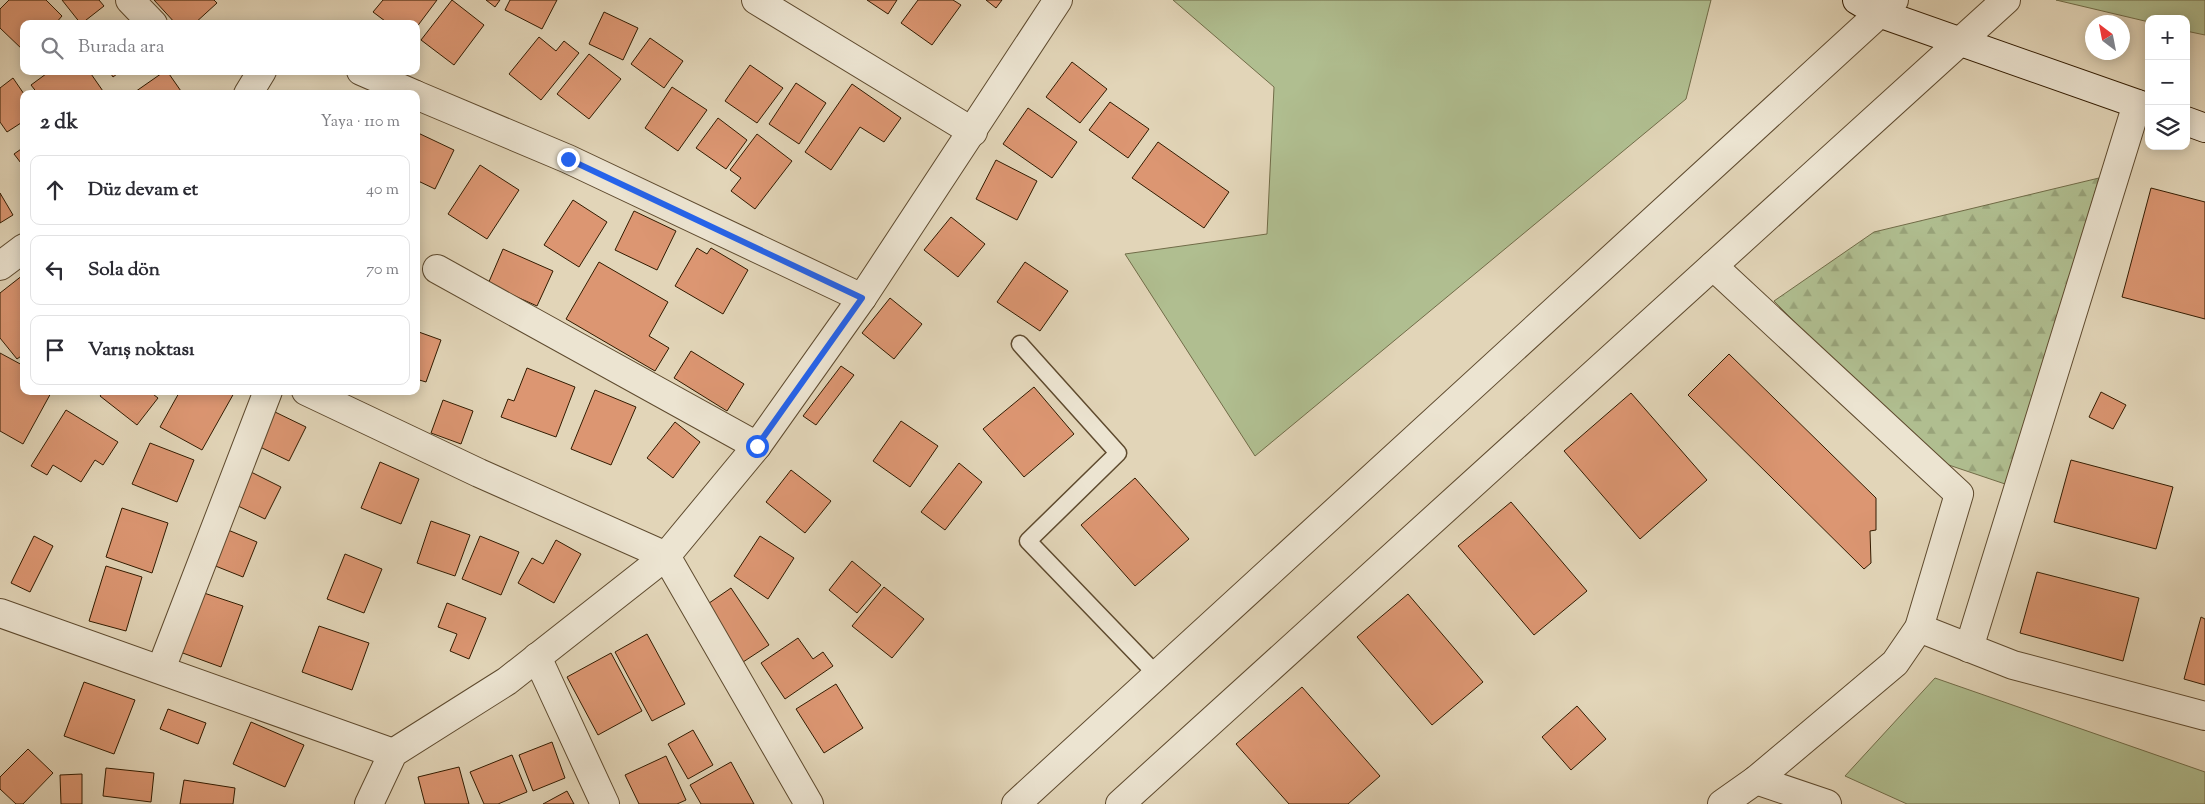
<!DOCTYPE html>
<html lang="tr">
<head>
<meta charset="utf-8">
<style>
  :root { --surface:#fff; --page:#f7f7f7; --text:#2b2b33; --muted:#7c7c81; --line:#e1e1e2 }
  body { margin:0; font-family:"Sorts Mill Goudy",serif; background:var(--page); color:var(--text) }
  .controls { position:absolute; right:15px; top:15px; display:grid; overflow:hidden; border-radius:10px; box-shadow:0 2px 12px #0003 }
  .controls button { width:45px; height:45px; display:grid; place-items:center; padding:0; border:0; border-bottom:1px solid var(--line); background:var(--surface); color:var(--text); font:25px sans-serif }
  .compass { position:absolute; left:2085px; top:15px; width:45px; height:45px; border-radius:50%; background:var(--surface); box-shadow:0 2px 12px #0003; rotate:328deg }
  .stop { position:absolute; width:15px; height:15px; margin:-11px; border:4px solid #2563eb; border-radius:50%; background:#fff }
  .stop.end { background:#2563eb; border-color:#fff; box-shadow:0 1px 5px #0008 }
  .list { margin:0; padding:0; list-style:none }
  h2 { display:flex; justify-content:space-between; align-items:center; height:65px; margin:0; padding:0 20px; font-size:21px }
  h2 small { font-size:16px; font-weight:400; color:var(--muted) }
  .list li { display:grid; grid-template-columns:32px 1fr auto; gap:15px; align-items:center; box-sizing:border-box; height:70px; margin:0 10px 10px; padding:0 10px; border:1px solid var(--line); border-radius:10px }
  .list b { display:block; font-size:19px; white-space:nowrap }
  .list em { font-size:16px; font-style:normal; color:var(--muted) }
  .icon { flex:none; width:28px; height:28px; fill:none; stroke:currentColor; stroke-width:2; stroke-linecap:round; stroke-linejoin:round }
  .map { position:relative; flex:none; width:2205px; height:804px; overflow:hidden }
  .search { position:absolute; background:var(--surface); box-shadow:0 2px 12px #0003; left:20px; top:20px; width:400px; height:55px; display:flex; align-items:center; gap:12px; box-sizing:border-box; padding:0 18px; border-radius:10px; color:var(--muted); font-size:19px }
  .panel { position:absolute; background:var(--surface); box-shadow:0 2px 12px #0003; left:20px; top:90px; width:400px; height:305px; border-radius:10px }
  .map>svg:first-child { display:block }
  .grass { fill:#b0be90; stroke:#716c48 }
  .forest { fill:url(#forest-firs); stroke:#716c48 }
  .building { fill:#dc9672; stroke:#321b00 }
  .lines { fill:none; stroke-linecap:round; stroke-linejoin:round }
  .lane-casing { stroke:#5e4a2e; stroke-width:19 }
  .street-casing { stroke:#5e4a2e; stroke-width:30 }
  .secondary-casing { stroke:#321b00; stroke-width:30 }
  .lane { stroke:#ece4d1; stroke-width:16 }
  .street { stroke:#ece4d1; stroke-width:28 }
  .secondary { stroke:#ece4d1; stroke-width:28 }
  .route { stroke:#2563eb; stroke-width:6 }
</style>
</head>
<body>
<div class="map">
<svg width="2205" height="804" viewBox="0 0 2205 804">
  <defs>
    <pattern id="forest-firs" width="22" height="20" patternUnits="userSpaceOnUse" patternTransform="scale(1.25)"><rect width="22" height="20" fill="#b0be90"/><path d="M5 1l3.5 6h-7zM16 11l3.5 6h-7z" fill="#98a37a"/></pattern>
  </defs>
  <rect width="100%" height="100%" fill="#e2d5b8"/>
  <filter id="stains"><feTurbulence type="fractalNoise" baseFrequency=".004" numOctaves="4"/><feColorMatrix values="0 0 0 0 .2 0 0 0 0 .09 0 0 0 0 .02 0 0 0 .5 -.17"/></filter>
  <radialGradient id="worn" r=".72"><stop offset=".6" stop-color="#630" stop-opacity="0"/><stop offset="1" stop-color="#630" stop-opacity=".3"/></radialGradient>
  <!-- grass -->
  <g class="grass">
    <path d="M1173,0H1711L1686,99L1255,456L1125,254L1267,234L1274,87Z"/>
    <path d="M2056,0H2205V35L2186,31V19H2149V22Z"/>
    <path d="M1935,678L2205,772V804H1907L1845,776Z"/>
  </g>
  <!-- forest -->
  <path class="forest" d="M2099,178L2011,486L1928,458L1774,301L1874,232Z"/>
  <!-- building -->
  <g class="building">
    <path d="M9,0H46L62,16L55,24H24V51L0,28V9Z"/>
    <path d="M62,0H99L104,6L81,24Z"/>
    <path d="M154,0H214L217,3L194,24H176Z"/>
    <path d="M383,0H437L416,28V24H389L373,12Z"/>
    <path d="M452,0L484,25L454,65L421,40Z"/>
    <path d="M486,0H500L495,7Z"/>
    <path d="M510,0H557L542,29L505,10Z"/>
    <path d="M867,0H897L888,14Z"/>
    <path d="M918,0H953L961,5L932,45L901,23Z"/>
    <path d="M986,0H1002L996,8Z"/>
    <path d="M604,12L638,28L623,60L589,44Z"/>
    <path d="M539,37L556,51L564,41L579,53L541,100L509,74Z"/>
    <path d="M650,38L683,61L664,88L631,64Z"/>
    <path d="M589,54L621,79L589,119L557,94Z"/>
    <path d="M1072,62L1107,89L1080,123L1046,97Z"/>
    <path d="M750,65L783,88L757,123L725,101Z"/>
    <path d="M50,71H89L105,94H38L31,85Z"/>
    <path d="M109,71H121L113,77Z"/>
    <path d="M165,71H167L183,94H132Z"/>
    <path d="M13,78L24,94V121L7,132L0,122V88Z"/>
    <path d="M796,83L826,103L799,144L769,124Z"/>
    <path d="M852,84L901,118L884,142L860,127L831,170L805,152Z"/>
    <path d="M672,87L707,110L678,151L645,128Z"/>
    <path d="M1110,102L1149,129L1128,158L1089,130Z"/>
    <path d="M1028,108L1077,142L1052,178L1003,144Z"/>
    <path d="M718,118L747,140L726,169L696,148Z"/>
    <path d="M416,132L454,150L435,189L416,180Z"/>
    <path d="M757,134L792,161L755,209L731,191L741,178L730,170Z"/>
    <path d="M1158,142L1229,192L1204,228L1132,178Z"/>
    <path d="M24,147V167L14,154Z"/>
    <path d="M996,160L1037,181L1017,220L976,199Z"/>
    <path d="M480,165L519,190L487,239L448,214Z"/>
    <path d="M2151,188L2205,202V319L2122,297Z"/>
    <path d="M0,193L13,215L0,223Z"/>
    <path d="M573,200L607,222L579,267L544,245Z"/>
    <path d="M634,211L676,231L657,270L615,250Z"/>
    <path d="M951,217L985,244L958,277L924,250Z"/>
    <path d="M697,248L707,254L711,248L748,270L723,314L675,286Z"/>
    <path d="M503,249L553,271L537,306L488,284Z"/>
    <path d="M599,262L668,302L649,336L669,348L655,371L566,319Z"/>
    <path d="M1025,262L1068,291L1040,331L997,302Z"/>
    <path d="M23,275L24,354L17,359L0,338V293Z"/>
    <path d="M890,298L922,324L894,359L862,333Z"/>
    <path d="M416,331L441,340L426,382L416,379Z"/>
    <path d="M691,351L744,384L727,411L674,378Z"/>
    <path d="M0,353L24,366V391H52L23,444L0,431Z"/>
    <path d="M1729,354L1876,498V530L1870,531L1871,563L1864,569L1688,395Z"/>
    <path d="M841,366L854,375L816,425L803,416Z"/>
    <path d="M527,368L575,387L556,437L501,417L508,399L514,401Z"/>
    <path d="M1034,387L1074,434L1024,477L983,429Z"/>
    <path d="M595,390L636,407L611,465L571,449Z"/>
    <path d="M104,391H149L158,398L137,425L100,396Z"/>
    <path d="M180,391L234,393L202,450L160,427Z"/>
    <path d="M2101,392L2126,405L2113,429L2089,417Z"/>
    <path d="M1631,393L1707,480L1640,539L1564,451Z"/>
    <path d="M443,400L473,411L461,444L431,433Z"/>
    <path d="M66,410L118,442L103,465L95,460L81,482L53,465L47,475L31,466Z"/>
    <path d="M275,412L306,427L289,461L258,446Z"/>
    <path d="M901,421L938,446L910,487L873,461Z"/>
    <path d="M675,422L700,442L673,478L647,458Z"/>
    <path d="M150,443L194,460L177,502L132,484Z"/>
    <path d="M2071,460L2173,487L2156,549L2054,522Z"/>
    <path d="M380,462L419,479L401,524L361,508Z"/>
    <path d="M959,463L982,482L945,530L921,512Z"/>
    <path d="M791,470L831,501L805,533L766,502Z"/>
    <path d="M251,472L281,487L265,519L236,505Z"/>
    <path d="M1135,478L1189,539L1135,586L1081,525Z"/>
    <path d="M1511,502L1587,591L1534,635L1458,546Z"/>
    <path d="M122,508L168,523L152,573L106,557Z"/>
    <path d="M431,521L470,535L455,576L417,563Z"/>
    <path d="M228,530L257,542L243,577L213,565Z"/>
    <path d="M34,536L53,546L30,592L11,583Z"/>
    <path d="M480,536L519,552L501,595L462,579Z"/>
    <path d="M760,536L794,558L768,599L734,576Z"/>
    <path d="M556,540L581,554L554,603L518,583L532,558L543,564Z"/>
    <path d="M345,554L382,569L364,613L327,599Z"/>
    <path d="M852,561L881,585L857,613L829,590Z"/>
    <path d="M106,566L142,577L126,631L89,621Z"/>
    <path d="M2037,572L2139,598L2123,661L2020,633Z"/>
    <path d="M884,587L924,619L892,658L852,626Z"/>
    <path d="M731,588L769,645L737,666L699,610Z"/>
    <path d="M201,592L243,606L221,667L180,652Z"/>
    <path d="M1408,594L1483,682L1432,725L1357,637Z"/>
    <path d="M447,603L486,618L469,659L450,651L457,634L438,627Z"/>
    <path d="M2201,617L2205,619V685L2184,679Z"/>
    <path d="M319,626L369,643L352,690L302,672Z"/>
    <path d="M647,634L685,704L652,721L615,652Z"/>
    <path d="M798,638L813,659L823,652L833,666L785,699L761,663Z"/>
    <path d="M611,653L642,711L598,735L567,677Z"/>
    <path d="M84,682L135,700L114,754L64,736Z"/>
    <path d="M836,684L863,728L824,753L796,709Z"/>
    <path d="M1302,687L1380,776L1348,804H1289L1236,744Z"/>
    <path d="M1577,706L1606,739L1571,770L1542,737Z"/>
    <path d="M168,709L206,723L198,744L160,729Z"/>
    <path d="M251,722L304,745L285,787L233,764Z"/>
    <path d="M693,730L713,765L688,779L668,744Z"/>
    <path d="M552,742L565,778L533,791L519,755Z"/>
    <path d="M28,749L53,773L23,804H16L0,789V777Z"/>
    <path d="M512,755L527,792L498,804H484L470,772Z"/>
    <path d="M666,756L686,800L677,804H639L625,775Z"/>
    <path d="M731,762L754,804H701L690,785Z"/>
    <path d="M459,767L469,804H425L418,777Z"/>
    <path d="M106,768L154,773L151,802L103,796Z"/>
    <path d="M82,774V804H61L60,775Z"/>
    <path d="M184,780L235,788L233,804H180Z"/>
    <path d="M567,791L574,804H543Z"/>
  </g>
  <g class="lines">
    <defs>
      <path id="lane" d="M1020,344L1118,453L1028,541L1157,675"/>
      <g id="street">
        <path d="M130,0L153,24"/>
        <path d="M756,0L973,132"/>
        <path d="M361,71L414,94"/>
        <path d="M248,94L262,71"/>
        <path d="M416,95L568,159L862,298"/>
        <path d="M0,266L24,248"/>
        <path d="M1713,266L1959,494L1919,628L1895,663L1756,780L1722,804"/>
        <path d="M437,269L757,446"/>
        <path d="M306,391L479,473L666,556L809,804"/>
        <path d="M0,613L393,753"/>
        <path d="M1919,628L2013,665L2205,716"/>
        <path d="M1969,648L2137,104"/>
        <path d="M537,657L605,804"/>
        <path d="M161,669L268,391"/>
        <path d="M1756,780L1827,804"/>
        <path d="M369,804L393,753L507,681L666,556L757,446L862,298L1058,0"/>
        <path d="M1016,804L1894,0"/>
        <path d="M1120,804L2006,0"/>
      </g>
      <g id="secondary">
        <path d="M1857,0L1879,13L2149,108"/>
        <path d="M2186,121L2205,128"/>
      </g>
    </defs>
    <!-- lane casing -->
    <use href="#lane" class="lane-casing"/>
    <!-- street casing -->
    <use href="#street" class="street-casing"/>
    <!-- secondary casing -->
    <use href="#secondary" class="secondary-casing"/>
    <!-- lane -->
    <use href="#lane" class="lane"/>
    <!-- street -->
    <use href="#street" class="street"/>
    <!-- secondary -->
    <use href="#secondary" class="secondary"/>
  </g>
  <g class="lines">
    <!-- route -->
    <path class="route" d="M568,159L862,298L757,446"/>
  </g>
  <rect width="100%" height="100%" filter="url(#stains)"/>
  <rect width="100%" height="100%" fill="url(#worn)"/>
</svg>
<div class="controls">
<button>+</button>
<button>−</button>
<button><svg class="icon" aria-label="layers" viewBox="0 0 24 24"><path d="M12 4l9 5-9 5-9-5zM3 14l9 5 9-5"/></svg></button>
</div>
<svg class="compass" viewBox="-18 -18 36 36"><path d="M0-13l5 13h-10z" fill="#e53935"/><path d="M0 13l5-13h-10z" fill="#7c7c81"/></svg>
<div class="stop" style="left:757px;top:446px"></div>
<div class="stop end" style="left:568px;top:159px"></div>
<div class="search"><svg class="icon" aria-label="search" viewBox="0 0 24 24"><circle cx="10" cy="10" r="6"/><path d="M15 15l6 6"/></svg>Burada ara</div>
<section class="panel">
<h2>2 dk<small>Yaya · 110 m</small></h2>
<ul class="list">
<li><svg class="icon" aria-label="ahead" viewBox="0 0 24 24"><path d="M12 20V5M6 11l6-6 6 6"/></svg><div><b>Düz devam et</b></div><em>40 m</em></li>
<li><svg class="icon" aria-label="left" viewBox="0 0 24 24"><path d="M17 20v-9H6M10 6l-5 5 5 5"/></svg><div><b>Sola dön</b></div><em>70 m</em></li>
<li><svg class="icon" aria-label="arrive" viewBox="0 0 24 24"><path d="M6 21V4h12l-3 4 3 4H6"/></svg><div><b>Varış noktası</b></div></li>
</ul>
</section>
</div>
</body>
</html>
